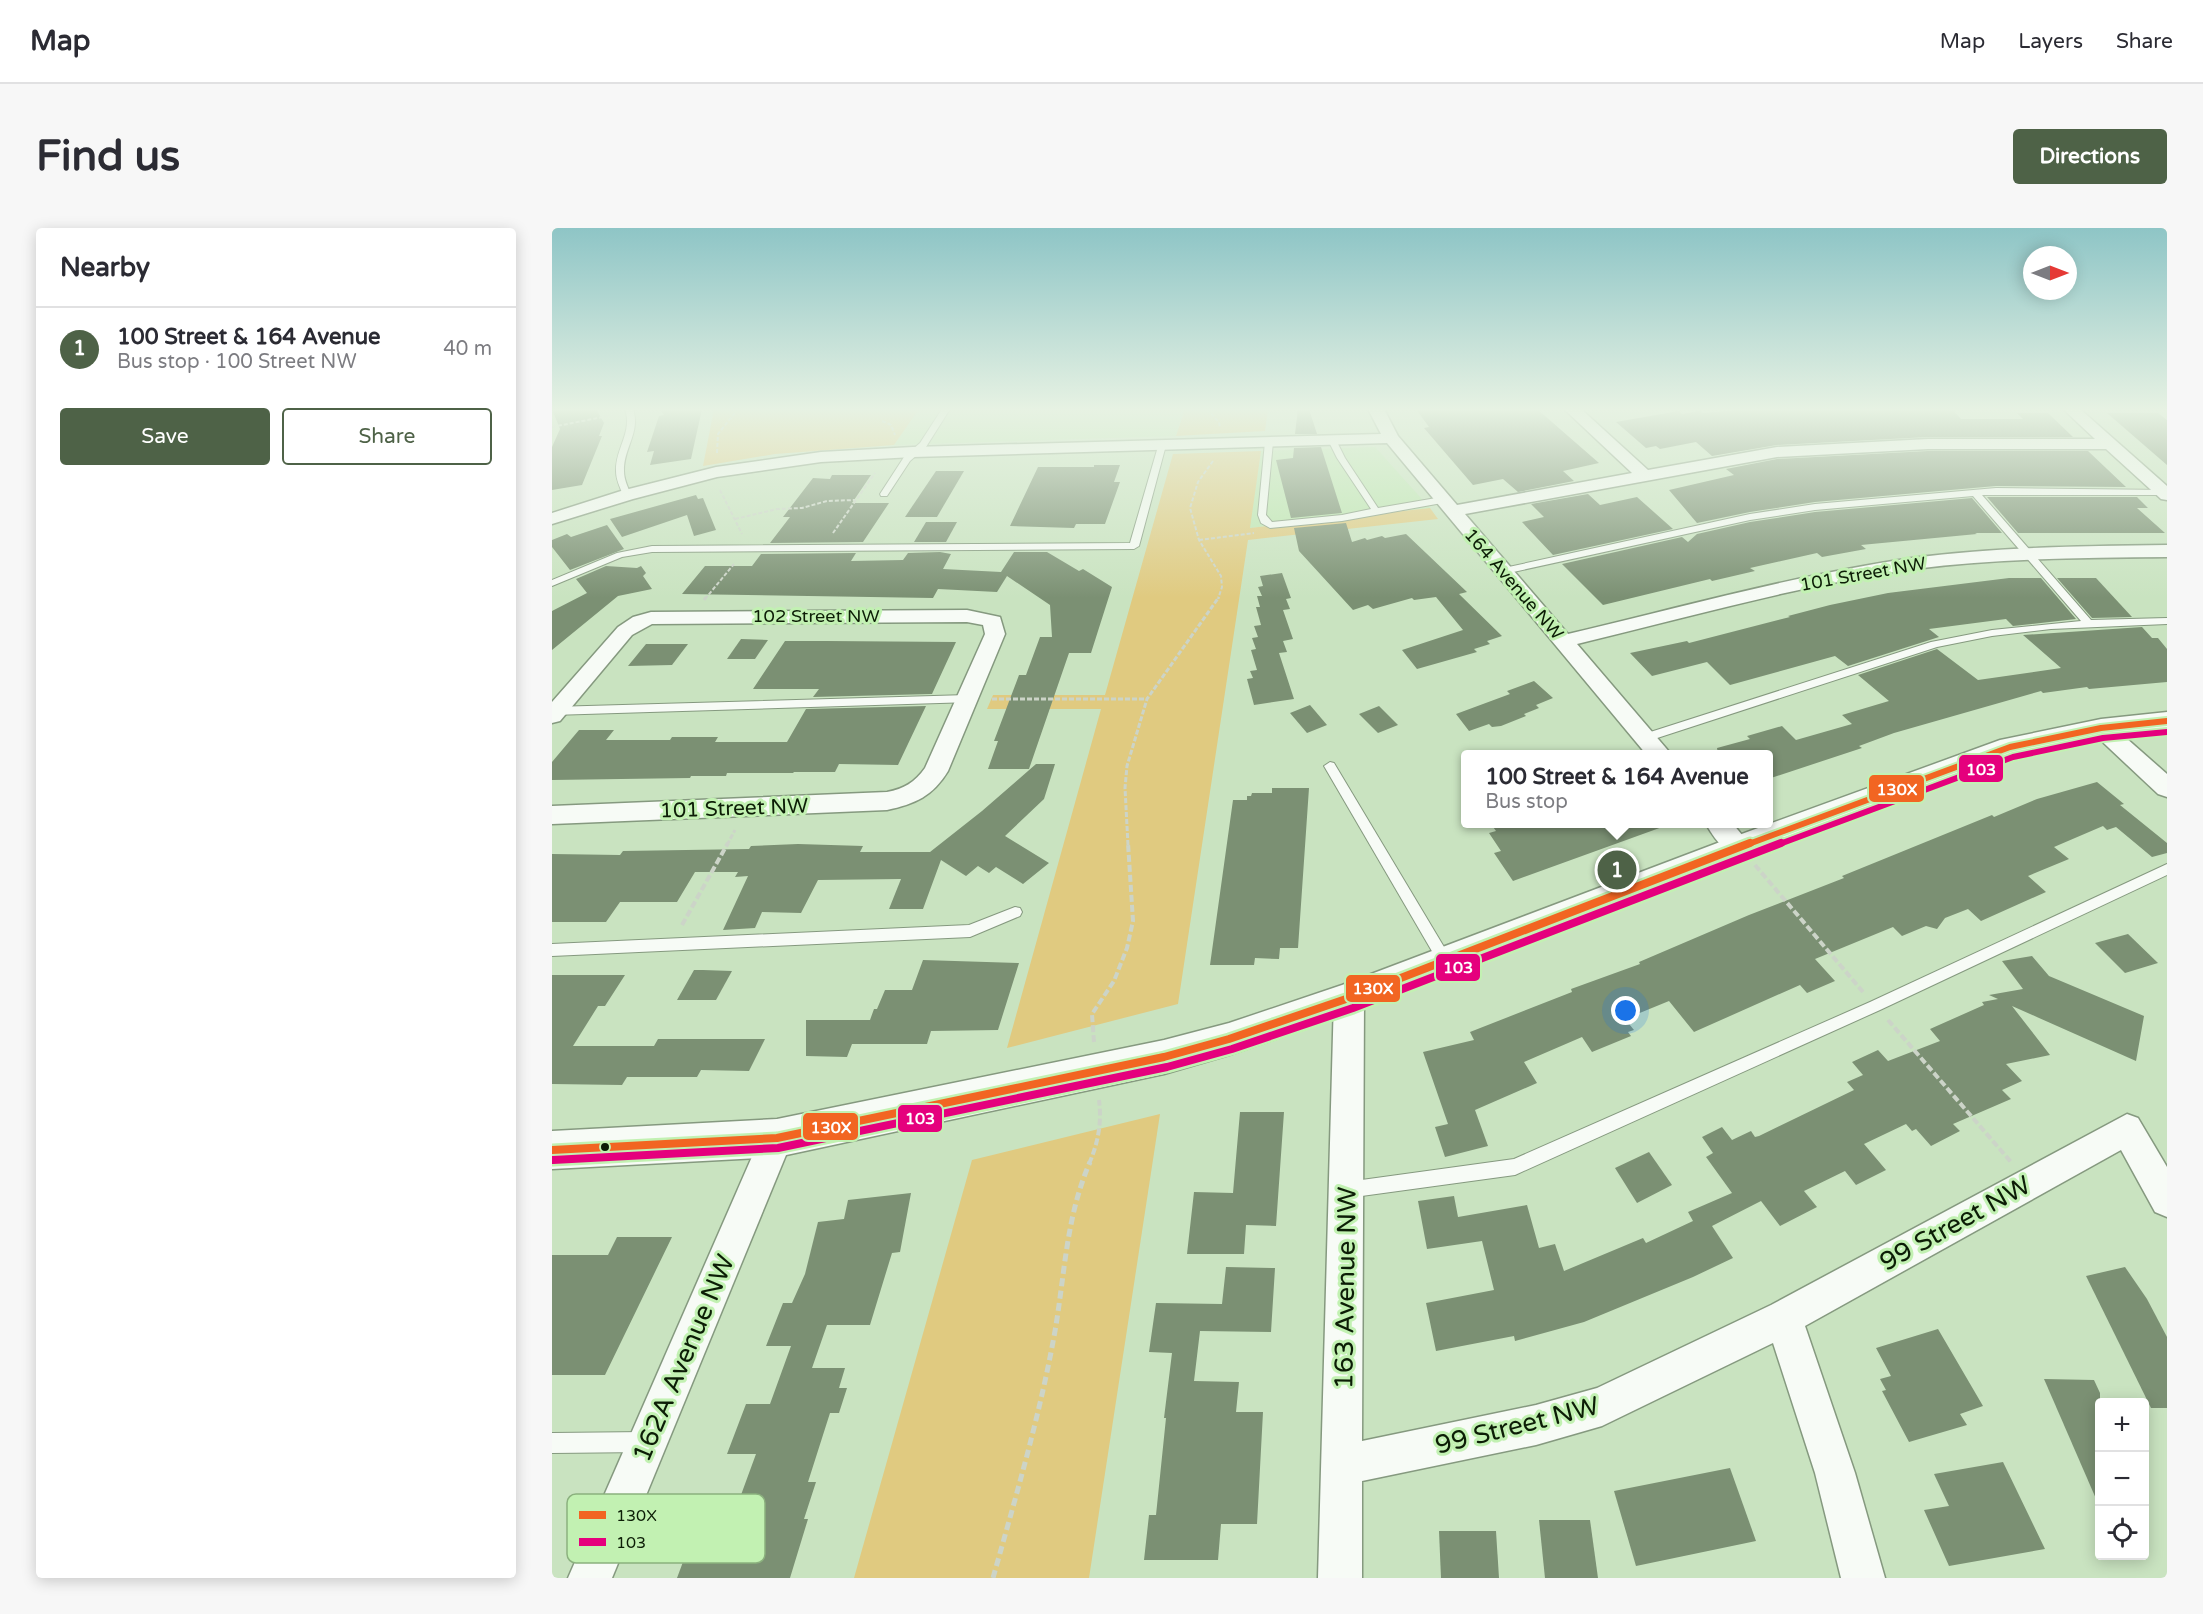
<!DOCTYPE html>
<html lang="en">
<head>
<meta charset="utf-8">
<style>
  :root { --surface:#fff; --page:#f7f7f7; --text:#2b2b33; --muted:#7c7c81; --line:#e1e1e2; --accent:#4e6247 }
  body { margin:0; font-family:"Varela Round",sans-serif; background:var(--page); color:var(--text) }
  .controls { position:absolute; right:18px; bottom:18px; display:grid; overflow:hidden; border-radius:6px; box-shadow:0 3px 15px #0003 }
  .controls button { width:54px; height:54px; display:grid; place-items:center; padding:0; border:0; border-bottom:2px solid var(--line); background:var(--surface); color:var(--text); font:30px sans-serif }
  .compass { position:absolute; left:1471px; top:18px; width:54px; height:54px; border-radius:50%; background:var(--surface); box-shadow:0 3px 15px #0003; rotate:90deg }
  .you { position:absolute; left:1074px; top:783px; width:21px; height:21px; margin:-15px; border:4px solid #fff; border-radius:50%; background:#1a73e8; box-shadow:0 0 0 9px #1a73e833 }
  .badge { display:grid; place-items:center; width:39px; height:39px; border-radius:50%; background:var(--accent); color:#fff; font-size:20px; font-weight:700 }
  .pin { position:absolute; translate:-50% -50%; border:3px solid #fff; box-shadow:0 2px 6px #0006 }
  .popup { position:absolute; left:909px; top:522px; width:312px; height:78px; box-sizing:border-box; display:grid; place-content:center; border-radius:6px; background:var(--surface); filter:drop-shadow(0 2px 4px #0005); font-size:20px; white-space:nowrap; color:var(--muted) }
  .popup b { font-size:22px; color:var(--text) }
  .popup::after { content:''; position:absolute; left:50%; top:100%; margin-left:-12px; border:12px solid transparent; border-top-color:var(--surface) }
  .list { margin:0; padding:0; list-style:none }
  h2 { display:flex; justify-content:space-between; align-items:center; height:78px; margin:0; padding:0 24px; font-size:26px }
  h2 small { font-size:20px; font-weight:400; color:var(--muted) }
  .list li { display:grid; grid-template-columns:39px 1fr auto; gap:18px; align-items:center; box-sizing:border-box; height:84px; padding:0 24px; border-top:2px solid var(--line) }
  .list b { display:block; font-size:22px; white-space:nowrap }
  .list p { margin:0; font-size:20px; white-space:nowrap; color:var(--muted) }
  .list em { font-size:20px; font-style:normal; color:var(--muted) }
  .actions { display:flex; gap:12px; padding:18px 24px }
  .actions a { flex:1; padding:14px 0; border:2px solid var(--accent); border-radius:6px; text-align:center; font-size:21px; color:var(--accent) }
  .actions .main { background:var(--accent); color:#fff }
  .icon { flex:none; width:33px; height:33px; fill:none; stroke:currentColor; stroke-width:2; stroke-linecap:round; stroke-linejoin:round }
  .map { position:relative; flex:none; width:1615px; height:1350px; overflow:hidden; border-radius:6px }
  header { display:flex; align-items:center; gap:36px; box-sizing:border-box; height:84px; padding:0 30px; background:var(--surface); border-bottom:2px solid var(--line) }
  header strong { font-size:28px }
  nav { display:flex; gap:33px; margin-inline-start:auto; font-size:21px }
  .intro { display:flex; align-items:center; justify-content:space-between; box-sizing:border-box; height:144px; padding:0 36px }
  h1 { margin:0; font-size:42px }
  .button { padding:15px 27px; border-radius:6px; background:var(--accent); color:#fff; font-size:21px; font-weight:700 }
  main { display:flex; gap:36px; padding:0 36px }
  aside { flex:1; background:var(--surface); border-radius:6px; box-shadow:0 3px 15px #0003 }
  .map>svg:first-child { display:block }
  .built { fill:#bde6b0 }
  .green { fill:#e0ca80 }
  .building { fill:#7b9073 }
  .lines { fill:none; stroke-linecap:round; stroke-linejoin:round }
  .service-casing { stroke:#85997f; stroke-width:2 }
  .minor-casing { stroke:#85997f; stroke-width:3 }
  .tertiary-casing { stroke:#85997f; stroke-width:3 }
  .path-far3 { stroke:#ccd4c8; stroke-width:2; stroke-dasharray:4 2; stroke-linecap:butt }
  .path-far2 { stroke:#ccd4c8; stroke-width:3; stroke-dasharray:5 2; stroke-linecap:butt }
  .path-far1 { stroke:#ccd4c8; stroke-width:4; stroke-dasharray:7 3; stroke-linecap:butt }
  .path { stroke:#ccd4c8; stroke-width:5; stroke-dasharray:8 4.5; stroke-linecap:butt }
  .service { fill:#f7fbf6; fill-rule:evenodd }
  .minor { fill:#f7fbf6; fill-rule:evenodd }
  .tertiary { fill:#f7fbf6; fill-rule:evenodd }
  .bus-1-far1-casing { stroke:#c2f1b2; stroke-width:10 }
  .bus-1-casing { stroke:#c2f1b2; stroke-width:13 }
  .bus-2-far1-casing { stroke:#c2f1b2; stroke-width:10 }
  .bus-2-casing { stroke:#c2f1b2; stroke-width:13 }
  .bus-1-far1 { stroke:#f26522; stroke-width:6 }
  .bus-1 { stroke:#f26522; stroke-width:8 }
  .bus-2-far1 { stroke:#e5007d; stroke-width:6 }
  .bus-2 { stroke:#e5007d; stroke-width:8 }
  .bus-dot { fill:#0c1d06; stroke:#c2f1b2; stroke-width:2 }
  .labels { text-anchor:middle; stroke-width:6; stroke-linejoin:round; paint-order:stroke }
  .far-street-label { font-size:18px; fill:#0c1d06; stroke:#c2f1b2 }
  .street-label { font-size:21px; fill:#0c1d06; stroke:#c2f1b2 }
  .near-street-label { font-size:26px; fill:#0c1d06; stroke:#c2f1b2 }
  .key { fill:#c2f1b2; stroke:#8bb17e; stroke-width:1.5 }
  .key-label { font-size:16px; fill:#0c1d06 }
  .line-badge { stroke:#c2f1b2; stroke-width:2 }
  .badge-label { font-size:16px; text-anchor:middle; font-weight:bold; fill:#fff }
</style>
</head>
<body>
<header>
<strong>Map</strong>
<nav><a>Map</a><a>Layers</a><a>Share</a></nav>
</header>
<div class="intro"><h1>Find us</h1><a class="button">Directions</a></div>
<main>
<aside>
<h2>Nearby<small></small></h2>
<ul class="list">
<li><span class="badge">1</span><div><b>100 Street &amp; 164 Avenue</b><p>Bus stop · 100 Street NW</p></div><em>40 m</em></li>
</ul>
<div class="actions"><a class="main">Save</a><a>Share</a></div>
</aside>
<div class="map">
<svg width="1615" height="1350" viewBox="0 0 1615 1350">
  <rect width="100%" height="100%" fill="#c9e3c0"/>
  <!-- built -->
  <g class="built">
    <path d="M367,181H633L624,208L342,217Z"/>
    <path d="M823,219L878,280L697,300L709,223Z"/>
  </g>
  <!-- green -->
  <g class="green">
    <path d="M162,181H367L342,217L223,226L151,238Z"/>
    <path d="M633,181H716L713,203L624,208Z"/>
    <path d="M709,223L698,300L878,280L886,291L696,312L626,776L455,820L549,481H435L441,467H553L621,226Z"/>
    <path d="M608,886L537,1350H302L420,932Z"/>
  </g>
  <!-- building -->
  <g class="building">
    <path d="M0,181H44L52,195L47,208H50L30,257L0,262V219L8,201Z"/>
    <path d="M108,181H150L139,231L98,237L102,223L95,224L107,188L112,187Z"/>
    <path d="M746,181H757L765,206H743Z"/>
    <path d="M864,181H985L1047,235L1011,243L1022,253L966,264L951,251L921,257L872,200L877,199Z"/>
    <path d="M1206,181H1400L1409,191H1471L1465,185H1496L1521,209H1376L1225,217L1160,228L1144,214L1108,221L1104,218L1094,220L1064,194L1127,183L1130,186L1148,183L1151,185Z"/>
    <path d="M1555,185H1606L1615,192V237Z"/>
    <path d="M769,219L790,285L739,290L724,232L741,230L742,220Z"/>
    <path d="M1376,223H1536L1574,259L1444,258L1263,274L1198,284L1145,295L1117,262L1182,247L1174,241L1225,231Z"/>
    <path d="M542,237H568L562,254H568L553,296H524L522,300L458,298L486,239H542Z"/>
    <path d="M384,243H412L385,289H353Z"/>
    <path d="M280,247H319L300,275H337L311,314L218,315L238,289H231L261,250L278,251Z"/>
    <path d="M1036,266L1048,277L1085,269L1121,301L1001,327L970,294L992,289L979,276Z"/>
    <path d="M144,267L146,271L151,270L164,302L142,308L135,287L70,309L58,291Z"/>
    <path d="M1435,269H1585L1596,280H1585L1613,305H1466Z"/>
    <path d="M1420,270L1450,305H1423L1425,306L1309,317L1314,321L1270,329L1265,325L1198,340L1203,343L1160,353L1158,351L1051,377L1010,336L1130,309L1136,314L1145,306L1198,294L1263,284Z"/>
    <path d="M374,294H405L394,314H362Z"/>
    <path d="M794,295L800,314L813,310L815,312L830,308L833,310L854,306L915,364L907,366L950,408L935,413L938,416L922,421L925,424L865,441L850,422L911,402L884,369L862,372L860,370L821,381L816,377L801,382L747,323L742,300Z"/>
    <path d="M55,297L72,321L18,342L0,319V312L15,306L19,309Z"/>
    <path d="M388,324L399,326L391,341L449,344L462,324H495L527,343L531,341L560,359L539,425H517L477,541H436L446,513H442L467,447H474L488,409H500L498,377L455,348L445,364L386,361L381,370L130,366L153,338H200L209,326L304,325L299,333L351,332L356,325Z"/>
    <path d="M54,338L85,340L89,338L94,345L91,348L100,361L66,368L0,422V383L35,365L24,351Z"/>
    <path d="M730,345L739,370L734,371L738,381L731,382L741,411L731,413L735,424L727,425L742,471L702,477L695,451L701,450L698,443L705,442L699,422L704,421L700,410L706,409L702,398L709,397L704,379H708L705,368H710L706,359L711,358L708,348Z"/>
    <path d="M1457,350H1489L1524,391L1461,398L1454,391L1377,401L1387,409L1296,438L1283,428L1178,457L1155,434L1100,448L1078,425L1135,413L1137,415L1238,389L1236,388L1278,377L1336,365Z"/>
    <path d="M1505,350H1544L1580,389L1540,390Z"/>
    <path d="M1590,399L1600,410H1606L1615,421V454L1537,461L1535,459L1491,465L1489,463L1342,505L1307,518L1310,520L1216,551V526H1166L1165,520L1198,511L1195,508L1230,498L1244,512L1300,496L1290,487L1337,473L1306,447L1385,421L1426,452L1509,440L1471,407Z"/>
    <path d="M189,411L216,412L203,431H175Z"/>
    <path d="M233,413H275L404,414L380,466L261,469L267,461H201Z"/>
    <path d="M94,416H136L120,437L76,438Z"/>
    <path d="M982,453L1001,470L984,477L987,480L972,486L974,488L949,498L940,499L937,496L917,503L904,486L958,466L955,463Z"/>
    <path d="M758,477L775,497L755,505L738,485Z"/>
    <path d="M374,478L346,537L287,536L283,544H242L241,545H175L174,548H139L138,550L0,552V534L27,502H62L54,512H118L120,509H166L163,514H235L254,481Z"/>
    <path d="M827,478L846,497L826,505L807,486Z"/>
    <path d="M484,536H503L492,571L453,608L497,635L471,656L444,639L437,645L426,638L414,648L389,632L371,681H337L349,651L266,652L249,685L210,684L203,700L171,702L196,648L183,649L186,644H143L125,674H68L54,694H0V626L68,627L71,623L197,621L199,618L246,616L311,618L308,624H378L430,583Z"/>
    <path d="M1545,554L1572,576L1568,577L1615,615V625L1600,629L1564,599L1555,602L1551,598L1502,619L1517,631L1476,648L1494,664L1429,693L1416,681L1393,690L1385,701L1374,698L1350,708L1341,699L1263,731L1283,753L1255,765L1248,757L1142,804L1117,773L1073,791L1082,802L1076,804L1079,808L1040,824L1030,809L972,834L985,855L923,882L936,918L893,929L883,899L896,896L871,824L922,812L918,804L1020,764L1019,761L1088,736L1087,734L1197,687L1292,650L1290,648L1440,587L1442,589L1485,571Z"/>
    <path d="M720,560H757L746,720H728L727,731L703,730L702,737H658L681,572H695V568H699L700,565H720Z"/>
    <path d="M939,596H1113V598L961,653L942,625L949,623L937,605L944,603Z"/>
    <path d="M1576,706L1606,735L1573,745L1543,715Z"/>
    <path d="M1480,728L1497,748L1592,788L1584,833L1460,778L1498,827L1454,836L1470,853L1450,862L1459,871L1401,896L1408,903L1379,918L1364,901L1360,903L1354,896L1312,916L1334,942L1304,957L1293,943L1252,963L1265,979L1228,998L1209,973L1160,998L1181,1030L1141,1049L1032,1094L963,1113L962,1108L884,1123L874,1075L942,1062L930,1013L875,1021L866,973L902,968L906,989L975,977L987,1020L1003,1016L1012,1043L1091,1010L1094,1015L1141,993L1136,984L1180,965L1154,929L1161,925L1150,909L1170,899L1180,912L1199,903L1203,909L1207,908L1302,862L1295,854L1311,847L1300,834L1326,822L1336,833L1388,813L1378,801L1432,777L1430,774L1446,771L1437,767L1471,761L1450,733Z"/>
    <path d="M371,732L467,735L446,802L379,803L375,816H300L295,829L254,828V792H318L322,781H325L333,762H360Z"/>
    <path d="M142,742H151L180,743L164,772H125Z"/>
    <path d="M0,747H73L53,778H46L21,818H102L106,811H213L197,843L149,842L145,849H75L70,857L0,856Z"/>
    <path d="M688,884H732L724,998L694,997L692,1026H635L642,964L681,965Z"/>
    <path d="M1097,924L1120,957L1085,975L1063,940Z"/>
    <path d="M359,965L348,1024L340,1025L318,1097H275L260,1140H293L287,1160H295L287,1185H278L256,1254H264L252,1291H256L238,1350H125L147,1291H175L177,1286H182L204,1226H175L194,1176H218L239,1118H214L231,1075H240L253,1046L266,994L292,991L296,972Z"/>
    <path d="M65,1009H120L53,1147H0V1027H56Z"/>
    <path d="M674,1039L723,1040L719,1104L648,1103L642,1153L687,1154L684,1184H711L705,1296H669L666,1332H592L597,1287H604L614,1190H612L620,1125L597,1124L604,1075L670,1076Z"/>
    <path d="M1573,1039L1595,1071L1615,1109V1180H1599L1534,1048Z"/>
    <path d="M1386,1101L1431,1178L1408,1186L1415,1197L1357,1214L1330,1163L1334,1162L1328,1151L1339,1148L1324,1120Z"/>
    <path d="M1492,1151L1542,1152L1548,1165V1280Z"/>
    <path d="M1451,1234L1493,1321L1397,1338L1372,1282L1397,1278L1382,1246Z"/>
    <path d="M1178,1240L1204,1313L1084,1338L1062,1263Z"/>
    <path d="M987,1292H1038L1046,1350H993Z"/>
    <path d="M887,1303H944L947,1350H889Z"/>
  </g>
  <g class="lines">
    <defs>
      <g id="service">
        <path d="M73,181H81C89,204 71,221 72,243C72,252 76,259 79,267L75,270L71,267C68,259 64,252 64,243C63,221 81,204 73,181Z"/>
        <path d="M390,181H398L374,219L358,233L335,268H329L328,266L352,229L368,215Z"/>
        <path d="M777,210H783L793,230L826,280L890,269L894,272L890,275L790,293L718,300L709,295L706,287L713,214L717,212L721,214L714,287L720,294L790,287L819,281L785,230L776,212Z"/>
        <path d="M607,215L614,217L587,318L582,321L100,324L70,329L0,358V352L65,325L100,318L578,315Z"/>
        <path d="M1444,260L1615,262V266L1612,267H1430L1539,392L1615,390V396L1499,401L1440,408L1385,419L1093,514L1089,513V507L1379,414L1440,402L1529,393L1421,268L1263,282L1198,292L952,346L947,343L952,340L1198,286L1263,276Z"/>
        <path d="M416,467L422,471L420,474L0,487V479Z"/>
        <path d="M778,534L782,535L898,729L900,733L898,737L893,739L888,737L772,538Z"/>
        <path d="M1615,636V647L1328,782L963,947L795,970L789,968L787,962L789,956L795,954L962,931L1318,774Z"/>
        <path d="M463,679L468,680L470,684L468,688L418,709L0,728V716L417,697Z"/>
        <path d="M94,1204L101,1207L104,1214L101,1221L94,1224L0,1225V1205Z"/>
      </g>
      <g id="minor">
        <path d="M816,181H832L846,208L905,277L1080,245L1012,181H1029L1096,242L1225,219L1376,211H1543L1511,181H1528L1615,258V272L1609,271L1554,221H1376L1225,229L913,286L1016,406C1130,379 1244,347 1360,330C1444,319 1530,318 1615,317V329C1530,330 1446,330 1362,341C1248,357 1137,389 1025,416L1119,526H1094L835,215L361,229L269,234L165,249L81,271L0,296V285L69,263L164,239L269,224L361,219L829,206Z"/>
        <path d="M415,382L448,389L453,406L396,543C381,568 363,576 335,582L0,596V578L335,564C352,561 363,554 373,540L433,406L431,397L415,394L100,396L80,407L8,493L0,495V474L66,399L81,389L99,384Z"/>
        <path d="M1549,492L1557,495L1615,546V569L1606,566L1541,505L1538,500L1541,495Z"/>
        <path d="M1154,596H1181L1200,619L1196,626C1177,632 1163,612 1154,596Z"/>
        <path d="M797,757L807,761L812,770L810,1213L984,1177L1045,1160L1219,1077L1575,886L1586,890L1615,939V989L1603,984L1569,922L1253,1098L1303,1245L1333,1350H1289L1263,1245L1221,1115L1050,1198L984,1217L810,1253V1350H766L782,770L787,761Z"/>
        <path d="M225,894L237,899L241,910L60,1350H16L213,899Z"/>
      </g>
      <path id="tertiary" d="M1615,484V502L1549,509L1464,527L1198,627L810,781L677,827L612,846L225,929L0,941V903L225,891L612,812L677,795L790,757L1176,611L1448,512L1549,491Z"/>
    </defs>
    <!-- service casing -->
    <use href="#service" class="service-casing"/>
    <!-- minor casing -->
    <use href="#minor" class="minor-casing"/>
    <!-- tertiary casing -->
    <use href="#tertiary" class="tertiary-casing"/>
    <!-- path-far3 -->
    <g class="path-far3">
      <path d="M655,181L667,194L668,200"/>
      <path d="M95,184L115,181"/>
      <path d="M330,193L339,197L343,207"/>
      <path d="M0,199L61,187"/>
      <path d="M165,225L166,206L186,181"/>
      <path d="M661,233L646,254L638,280L647,312L669,348L670,359L666,371"/>
      <path d="M168,262L190,306"/>
      <path d="M183,291L225,281L250,280L275,273L303,272"/>
      <path d="M281,305L323,245"/>
      <path d="M647,312L702,305"/>
      <path d="M153,371L182,336"/>
    </g>
    <!-- path-far2 -->
    <g class="path-far2">
      <path d="M152,372L154,369"/>
      <path d="M440,471H595"/>
      <path d="M175,617L183,602"/>
      <path d="M576,617L573,560L575,538L595,471L667,369"/>
    </g>
    <!-- path-far1 -->
    <g class="path-far1">
      <path d="M1203,637L1311,764"/>
      <path d="M130,697L176,615"/>
      <path d="M1336,792L1459,934"/>
      <path d="M542,814L540,786L562,753L575,720L581,693L576,615"/>
      <path d="M537,936C546,915 550,895 547,872"/>
    </g>
    <!-- path -->
    <path class="path" d="M441,1350C464,1268 488,1187 503,1103C513,1045 514,989 538,934"/>
    <!-- service -->
    <use href="#service" class="service"/>
    <!-- minor -->
    <use href="#minor" class="minor"/>
    <!-- tertiary -->
    <use href="#tertiary" class="tertiary"/>
    <defs>
      <path id="bus-1-far1" d="M1194,617L1458,519L1549,500L1615,493"/>
      <path id="bus-1" d="M0,922L225,910L612,829L677,811L797,770L1198,615"/>
      <path id="bus-2-far1" d="M1225,617L1461,529L1551,510L1615,504"/>
      <path id="bus-2" d="M1,932L226,920L615,839L680,821L801,780L1229,615"/>
    </defs>
    <!-- bus-1-far1 casing -->
    <use href="#bus-1-far1" class="bus-1-far1-casing"/>
    <!-- bus-1 casing -->
    <use href="#bus-1" class="bus-1-casing"/>
    <!-- bus-2-far1 casing -->
    <use href="#bus-2-far1" class="bus-2-far1-casing"/>
    <!-- bus-2 casing -->
    <use href="#bus-2" class="bus-2-casing"/>
    <!-- bus-1-far1 -->
    <use href="#bus-1-far1" class="bus-1-far1"/>
    <!-- bus-1 -->
    <use href="#bus-1" class="bus-1"/>
    <!-- bus-2-far1 -->
    <use href="#bus-2-far1" class="bus-2-far1"/>
    <!-- bus-2 -->
    <use href="#bus-2" class="bus-2"/>
  </g>
  <!-- sky -->
  <linearGradient id="sky" x2="0" y2="1"><stop stop-color="#8ec5c6"/><stop offset="0.49" stop-color="#e7f2e3"/><stop offset="1" stop-color="#e7f2e3" stop-opacity="0"/></linearGradient>
  <rect width="1615" height="370" fill="url(#sky)"/>
  <!-- markers -->
  <circle class="bus-dot" cx="53" cy="919" r="5"/>
  <g class="labels">
    <!-- far-street labels -->
    <g class="far-street-label">
      <text transform="translate(1311 346) rotate(-10)" y="6">101 Street NW</text>
      <text transform="translate(962 356) rotate(49)" y="6">164 Avenue NW</text>
      <text x="264" y="394">102 Street NW</text>
    </g>
    <!-- street labels -->
    <g class="street-label">
      <text transform="translate(182 580) rotate(-2)" y="7">101 Street NW</text>
    </g>
    <!-- near-street labels -->
    <g class="near-street-label">
      <text transform="translate(1403 995) rotate(-29)" y="9">99 Street NW</text>
      <text transform="translate(793 1060) rotate(-89)" y="9">163 Avenue NW</text>
      <text transform="translate(131 1130) rotate(-67)" y="9">162A Avenue NW</text>
      <text transform="translate(965 1197) rotate(-14)" y="9">99 Street NW</text>
    </g>
  </g>
  <!-- legend -->
  <rect x="15" y="1266" width="198" height="69" rx="9" class="key"/>
  <rect x="27" y="1283" width="27" height="8" fill="#f26522"/>
  <rect x="27" y="1310" width="27" height="8" fill="#e5007d"/>
  <g class="key-label">
    <text x="64" y="1293">130X</text>
    <text x="64" y="1320">103</text>
  </g>
  <g class="line-badge">
    <rect x="1406" y="526" width="46" height="29" rx="6" fill="#e5007d"/>
    <rect x="1316" y="546" width="57" height="29" rx="6" fill="#f26522"/>
    <rect x="883" y="725" width="46" height="29" rx="6" fill="#e5007d"/>
    <rect x="793" y="746" width="56" height="29" rx="6" fill="#f26522"/>
    <rect x="345" y="876" width="46" height="29" rx="6" fill="#e5007d"/>
    <rect x="250" y="884" width="57" height="29" rx="6" fill="#f26522"/>
  </g>
  <g class="badge-label">
    <text x="1429" y="547">103</text>
    <text x="1345" y="567">130X</text>
    <text x="906" y="745">103</text>
    <text x="821" y="766">130X</text>
    <text x="368" y="896">103</text>
    <text x="279" y="905">130X</text>
  </g>
</svg>
<div class="controls">
<button>+</button>
<button>−</button>
<button><svg class="icon" aria-label="locate" viewBox="0 0 24 24"><circle cx="12" cy="12" r="6"/><path d="M12 2v4M12 18v4M2 12h4M18 12h4"/></svg></button>
</div>
<svg class="compass" viewBox="-18 -18 36 36"><path d="M0-13l5 13h-10z" fill="#e53935"/><path d="M0 13l5-13h-10z" fill="#7c7c81"/></svg>
<div class="you"></div>
<div class="pin badge" style="left:1065px;top:642px">1</div>
<div class="popup"><b>100 Street &amp; 164 Avenue</b>Bus stop</div>
</div>
</main>
</body>
</html>
